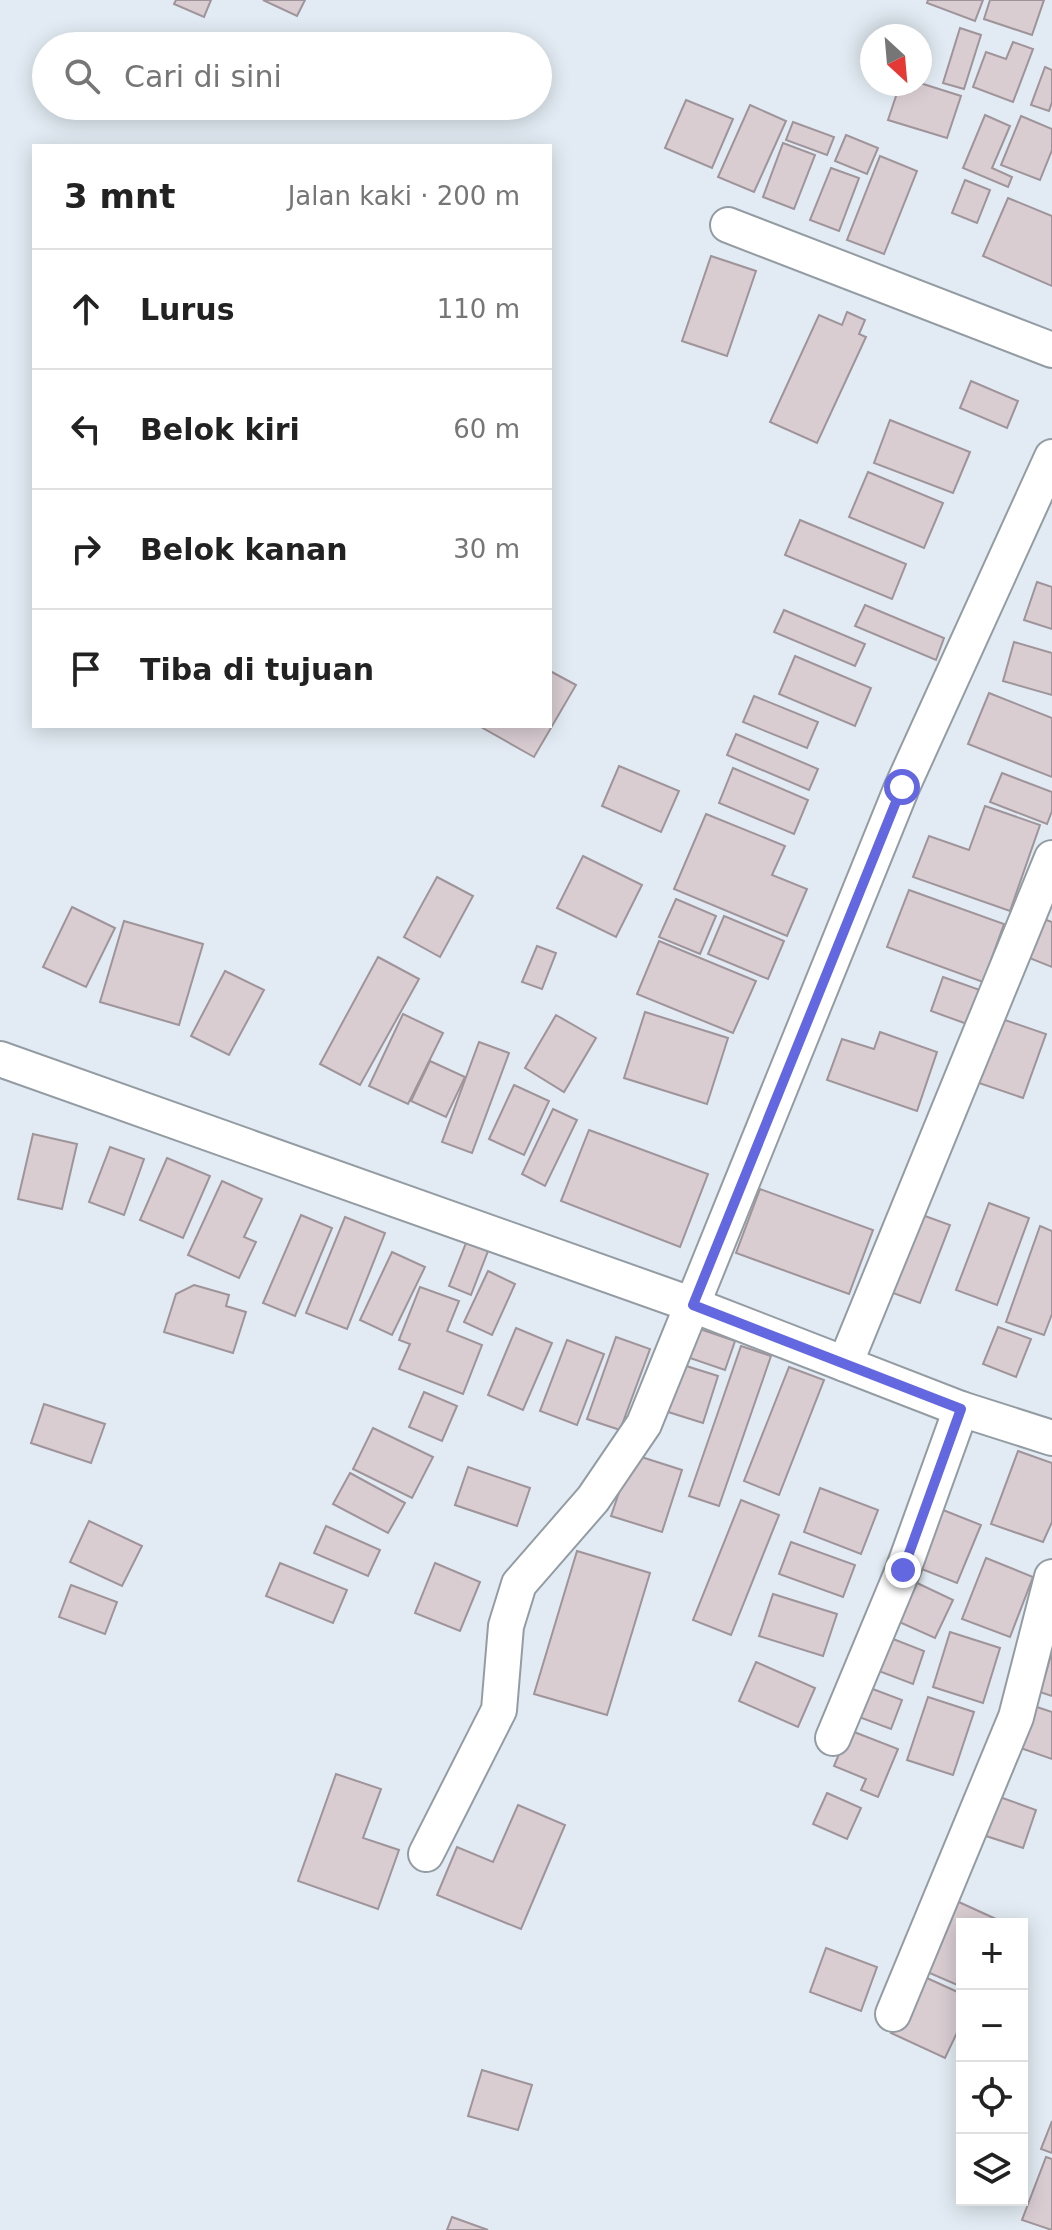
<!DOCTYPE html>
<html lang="id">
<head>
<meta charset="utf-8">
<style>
  :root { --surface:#fff; --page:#f6f6f6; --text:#222; --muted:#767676; --line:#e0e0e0 }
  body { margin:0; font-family:"DejaVu Sans",sans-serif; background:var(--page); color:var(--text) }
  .controls { position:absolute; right:24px; bottom:24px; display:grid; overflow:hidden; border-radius:0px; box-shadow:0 4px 20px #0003 }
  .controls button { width:72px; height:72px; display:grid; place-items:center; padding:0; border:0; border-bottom:2px solid var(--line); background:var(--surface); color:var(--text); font:40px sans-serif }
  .compass { position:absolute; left:860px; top:24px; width:72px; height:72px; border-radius:50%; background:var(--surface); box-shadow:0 4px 20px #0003; rotate:154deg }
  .stop { position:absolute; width:24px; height:24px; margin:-18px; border:6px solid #6368e1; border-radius:50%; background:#fff }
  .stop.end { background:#6368e1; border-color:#fff; box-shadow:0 2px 8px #0008 }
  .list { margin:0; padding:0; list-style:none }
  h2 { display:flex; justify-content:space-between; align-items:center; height:104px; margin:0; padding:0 32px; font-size:34px }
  h2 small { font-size:26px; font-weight:400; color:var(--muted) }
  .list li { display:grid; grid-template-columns:52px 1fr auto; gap:24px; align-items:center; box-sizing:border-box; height:120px; padding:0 32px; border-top:2px solid var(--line) }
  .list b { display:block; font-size:30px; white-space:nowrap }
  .list em { font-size:26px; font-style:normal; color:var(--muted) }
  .icon { flex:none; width:44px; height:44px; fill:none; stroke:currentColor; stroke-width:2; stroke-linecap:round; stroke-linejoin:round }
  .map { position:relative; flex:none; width:1052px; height:2230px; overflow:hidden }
  .search { position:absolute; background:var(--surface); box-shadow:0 4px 20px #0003; left:32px; top:32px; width:520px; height:88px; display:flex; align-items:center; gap:20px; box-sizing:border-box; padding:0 28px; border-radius:44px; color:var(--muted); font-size:30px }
  .panel { position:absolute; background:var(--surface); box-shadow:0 4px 20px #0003; left:32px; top:144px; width:520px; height:584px; border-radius:0px }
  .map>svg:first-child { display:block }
  .building { fill:#d9cdd2; stroke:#9e9499; stroke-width:2 }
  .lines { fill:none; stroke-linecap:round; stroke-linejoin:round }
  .street-casing { stroke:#949ca3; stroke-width:38 }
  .street { stroke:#fff; stroke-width:34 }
  .route { stroke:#6368e1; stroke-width:10 }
</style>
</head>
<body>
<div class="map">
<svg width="1052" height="2230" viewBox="0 0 1052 2230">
  <rect width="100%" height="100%" fill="#e2ebf3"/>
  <!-- building -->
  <g class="building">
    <path d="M176,0H211L204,17L174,4Z"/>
    <path d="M263,0H305L297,16Z"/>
    <path d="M928,0H983L975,21L927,3Z"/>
    <path d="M990,0H1044L1032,35L984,19Z"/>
    <path d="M960,28L981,35L964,89L943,83Z"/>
    <path d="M1013,42L1033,49L1013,102L973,87L986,52L1006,59Z"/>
    <path d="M1045,67L1052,70V102L1049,111L1031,105Z"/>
    <path d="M920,83L961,96L947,138L888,120L900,84Z"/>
    <path d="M686,100L733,119L712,168L665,148Z"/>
    <path d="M750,105L786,121L754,192L718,177Z"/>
    <path d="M985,115L1010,126L992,168L1012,177L1008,187L963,168Z"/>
    <path d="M1021,116L1052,129V150L1040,180L1001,165Z"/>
    <path d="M793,122L834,137L827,155L786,140Z"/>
    <path d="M846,135L878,148L867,174L835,161Z"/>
    <path d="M783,143L815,155L794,209L763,197Z"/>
    <path d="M880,156L917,171L884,254L847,240Z"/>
    <path d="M831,168L859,178L839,231L810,220Z"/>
    <path d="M965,180L990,190L977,223L952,213Z"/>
    <path d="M1008,198L1052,216V286L983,256Z"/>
    <path d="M711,256L756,271L727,356L682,341Z"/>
    <path d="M847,312L865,320L859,334L866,337L817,443L770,422L819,315L842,325Z"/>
    <path d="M971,381L1018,401L1007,428L960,408Z"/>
    <path d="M890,420L970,452L953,493L874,463Z"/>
    <path d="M868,472L943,503L924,548L849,517Z"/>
    <path d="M800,520L906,564L892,599L785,555Z"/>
    <path d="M1037,582L1052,587V629L1024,620Z"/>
    <path d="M865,605L944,638L936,660L855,626Z"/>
    <path d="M784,610L865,644L855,666L774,632Z"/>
    <path d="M1014,642L1052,653V695L1003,681Z"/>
    <path d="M795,656L871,688L855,726L779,694Z"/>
    <path d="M550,671L576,685L534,757L481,727L550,726Z"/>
    <path d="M989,693L1052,718V777L968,744Z"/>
    <path d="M754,696L818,722L807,748L743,722Z"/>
    <path d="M736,734L818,769L809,790L727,755Z"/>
    <path d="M619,766L679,791L661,832L602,806Z"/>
    <path d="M733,768L808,800L794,834L719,803Z"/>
    <path d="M1002,773L1052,792V811L1047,824L990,802Z"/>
    <path d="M985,806L1040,825L1010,911L913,877L929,836L969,850Z"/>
    <path d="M706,814L785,846L772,875L807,889L787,936L674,889Z"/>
    <path d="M583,856L642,885L616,937L557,908Z"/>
    <path d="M437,877L473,896L440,957L404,937Z"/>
    <path d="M909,890L1004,924L983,982L887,947Z"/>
    <path d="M676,899L716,916L700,954L659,937Z"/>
    <path d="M72,907L115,928L86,987L43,967Z"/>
    <path d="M724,916L784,941L768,979L708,954Z"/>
    <path d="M1038,917L1052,922V967L1022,955Z"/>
    <path d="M124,921L203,944L179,1025L100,1002Z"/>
    <path d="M659,941L756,981L733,1033L637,994Z"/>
    <path d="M537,946L556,953L542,989L522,982Z"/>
    <path d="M378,957L419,979L360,1085L320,1064Z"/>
    <path d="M225,971L264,990L229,1055L191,1036Z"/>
    <path d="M943,977L980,990L967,1024L931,1011Z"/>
    <path d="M645,1012L728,1038L707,1104L624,1078Z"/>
    <path d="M403,1014L443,1033L408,1104L369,1086Z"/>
    <path d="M556,1015L596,1038L564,1092L525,1068Z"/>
    <path d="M993,1016L1046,1034L1023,1098L970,1080Z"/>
    <path d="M880,1032L937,1052L917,1111L827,1080L842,1039L874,1049Z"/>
    <path d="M479,1042L509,1053L472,1153L442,1142Z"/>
    <path d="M430,1061L465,1077L446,1117L411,1101Z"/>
    <path d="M514,1085L549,1101L524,1155L489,1139Z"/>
    <path d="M553,1109L577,1120L545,1186L522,1174Z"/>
    <path d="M589,1130L708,1174L680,1247L561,1201Z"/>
    <path d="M33,1134L77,1144L62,1209L18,1199Z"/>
    <path d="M110,1147L144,1159L124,1215L89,1202Z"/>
    <path d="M167,1158L210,1176L183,1238L140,1220Z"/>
    <path d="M222,1181L262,1199L244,1237L256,1242L239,1278L188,1255Z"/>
    <path d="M760,1189L873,1230L849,1294L736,1253Z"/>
    <path d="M989,1203L1029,1218L997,1305L956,1290Z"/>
    <path d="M914,1212L950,1225L920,1303L885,1290Z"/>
    <path d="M301,1215L332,1228L295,1316L263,1303Z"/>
    <path d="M345,1217L385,1233L347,1329L306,1313Z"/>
    <path d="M1040,1226L1052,1231V1314L1044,1335L1006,1322Z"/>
    <path d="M466,1243L488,1251L471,1295L449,1286Z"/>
    <path d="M392,1252L425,1267L392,1335L360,1320Z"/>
    <path d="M488,1271L515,1284L492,1335L464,1322Z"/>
    <path d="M194,1285L229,1295L226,1306L246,1312L233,1353L164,1332L176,1294Z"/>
    <path d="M420,1287L459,1301L447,1331L482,1345L463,1394L399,1369L410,1344L399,1340Z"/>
    <path d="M694,1327L735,1341L725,1370L684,1356Z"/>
    <path d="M998,1327L1031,1339L1016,1377L983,1364Z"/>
    <path d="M516,1328L552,1343L523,1410L488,1395Z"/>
    <path d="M616,1337L650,1349L620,1430L587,1419Z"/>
    <path d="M567,1340L604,1354L577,1425L540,1411Z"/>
    <path d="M741,1346L771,1356L719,1506L689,1496Z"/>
    <path d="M680,1364L718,1376L703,1423L665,1411Z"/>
    <path d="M789,1367L824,1380L779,1495L744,1481Z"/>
    <path d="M424,1392L457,1406L442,1441L409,1427Z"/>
    <path d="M44,1404L105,1424L91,1463L31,1443Z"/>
    <path d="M373,1428L433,1457L412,1498L353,1469Z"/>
    <path d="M1018,1451L1052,1463V1522L1043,1542L991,1524Z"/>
    <path d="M632,1454L682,1470L662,1532L611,1516Z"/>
    <path d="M468,1467L530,1488L517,1526L455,1505Z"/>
    <path d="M350,1473L405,1503L388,1533L333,1504Z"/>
    <path d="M820,1488L878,1510L861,1554L804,1532Z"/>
    <path d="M741,1500L779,1515L731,1635L693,1620Z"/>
    <path d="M943,1510L981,1525L957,1583L919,1568Z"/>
    <path d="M89,1521L142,1546L122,1586L70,1562Z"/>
    <path d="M326,1526L380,1550L368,1576L314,1553Z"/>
    <path d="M791,1542L855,1565L843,1597L779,1574Z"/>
    <path d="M577,1551L650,1573L607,1715L534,1694Z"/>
    <path d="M986,1558L1033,1577L1010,1637L962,1619Z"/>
    <path d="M280,1563L347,1590L333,1623L266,1596Z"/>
    <path d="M435,1563L480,1582L460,1631L415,1613Z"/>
    <path d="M915,1582L953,1600L935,1638L897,1621Z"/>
    <path d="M71,1585L117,1602L105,1634L59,1617Z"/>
    <path d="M773,1594L837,1614L823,1656L759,1636Z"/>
    <path d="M950,1632L1000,1648L983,1703L933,1687Z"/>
    <path d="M888,1637L924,1651L913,1684L876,1670Z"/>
    <path d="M1052,1652V1696L1040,1692Z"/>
    <path d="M756,1662L815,1688L798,1727L739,1701Z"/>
    <path d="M870,1688L902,1700L891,1729L859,1717Z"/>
    <path d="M928,1697L974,1712L953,1775L907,1760Z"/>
    <path d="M1031,1705L1052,1712V1759L1015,1746Z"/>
    <path d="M849,1730L898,1749L878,1797L861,1790L866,1779L834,1766Z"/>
    <path d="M336,1774L381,1789L363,1838L399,1850L378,1909L298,1881Z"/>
    <path d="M827,1793L861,1808L847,1839L813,1824Z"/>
    <path d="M997,1796L1036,1810L1023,1848L983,1835Z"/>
    <path d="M518,1805L565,1825L521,1929L437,1895L457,1847L493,1862Z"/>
    <path d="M950,1898L1007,1924H962V1987L918,1968Z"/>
    <path d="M826,1948L877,1967L861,2011L810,1992Z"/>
    <path d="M918,1974L962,1994V2022L945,2058L891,2033Z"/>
    <path d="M482,2070L532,2085L518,2130L468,2116Z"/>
    <path d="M1052,2121V2153L1041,2149Z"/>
    <path d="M1046,2157L1052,2159V2230L1022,2220Z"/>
    <path d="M452,2217L488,2230H447Z"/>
  </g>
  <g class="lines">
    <defs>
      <g id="street">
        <path d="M728,225L1052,350"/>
        <path d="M0,1059L693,1305L961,1409L1052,1438"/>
        <path d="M845,1364L1052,858"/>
        <path d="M833,1738L903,1570L961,1409"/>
        <path d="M426,1854L499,1710L506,1626L519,1584L593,1499L644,1424L902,787L1052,457"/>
        <path d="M893,2014L1016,1717L1052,1577"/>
      </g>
    </defs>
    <!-- street casing -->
    <use href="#street" class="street-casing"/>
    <!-- street -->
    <use href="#street" class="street"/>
  </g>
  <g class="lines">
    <!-- route -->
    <path class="route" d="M902,787L693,1305L961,1409L903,1570"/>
  </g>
</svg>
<div class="controls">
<button>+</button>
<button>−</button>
<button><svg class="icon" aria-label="locate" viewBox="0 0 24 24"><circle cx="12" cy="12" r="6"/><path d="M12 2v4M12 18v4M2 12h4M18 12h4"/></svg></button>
<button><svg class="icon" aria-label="layers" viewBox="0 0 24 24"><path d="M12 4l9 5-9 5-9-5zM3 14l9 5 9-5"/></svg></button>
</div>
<svg class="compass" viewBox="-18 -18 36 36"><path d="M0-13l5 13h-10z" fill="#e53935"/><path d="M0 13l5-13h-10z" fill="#767676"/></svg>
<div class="stop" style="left:902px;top:787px"></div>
<div class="stop end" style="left:903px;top:1570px"></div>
<div class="search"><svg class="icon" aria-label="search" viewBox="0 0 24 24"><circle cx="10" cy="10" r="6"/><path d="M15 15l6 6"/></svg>Cari di sini</div>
<section class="panel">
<h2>3 mnt<small>Jalan kaki · 200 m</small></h2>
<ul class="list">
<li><svg class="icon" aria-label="ahead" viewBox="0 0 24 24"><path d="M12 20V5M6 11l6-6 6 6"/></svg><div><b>Lurus</b></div><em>110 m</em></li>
<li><svg class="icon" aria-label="left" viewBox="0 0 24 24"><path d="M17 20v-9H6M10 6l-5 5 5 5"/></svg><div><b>Belok kiri</b></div><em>60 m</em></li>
<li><svg class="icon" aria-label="right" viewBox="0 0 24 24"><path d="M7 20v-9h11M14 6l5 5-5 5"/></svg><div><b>Belok kanan</b></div><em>30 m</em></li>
<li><svg class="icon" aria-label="arrive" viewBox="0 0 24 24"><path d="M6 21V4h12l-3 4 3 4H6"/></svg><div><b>Tiba di tujuan</b></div></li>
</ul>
</section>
</div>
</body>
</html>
